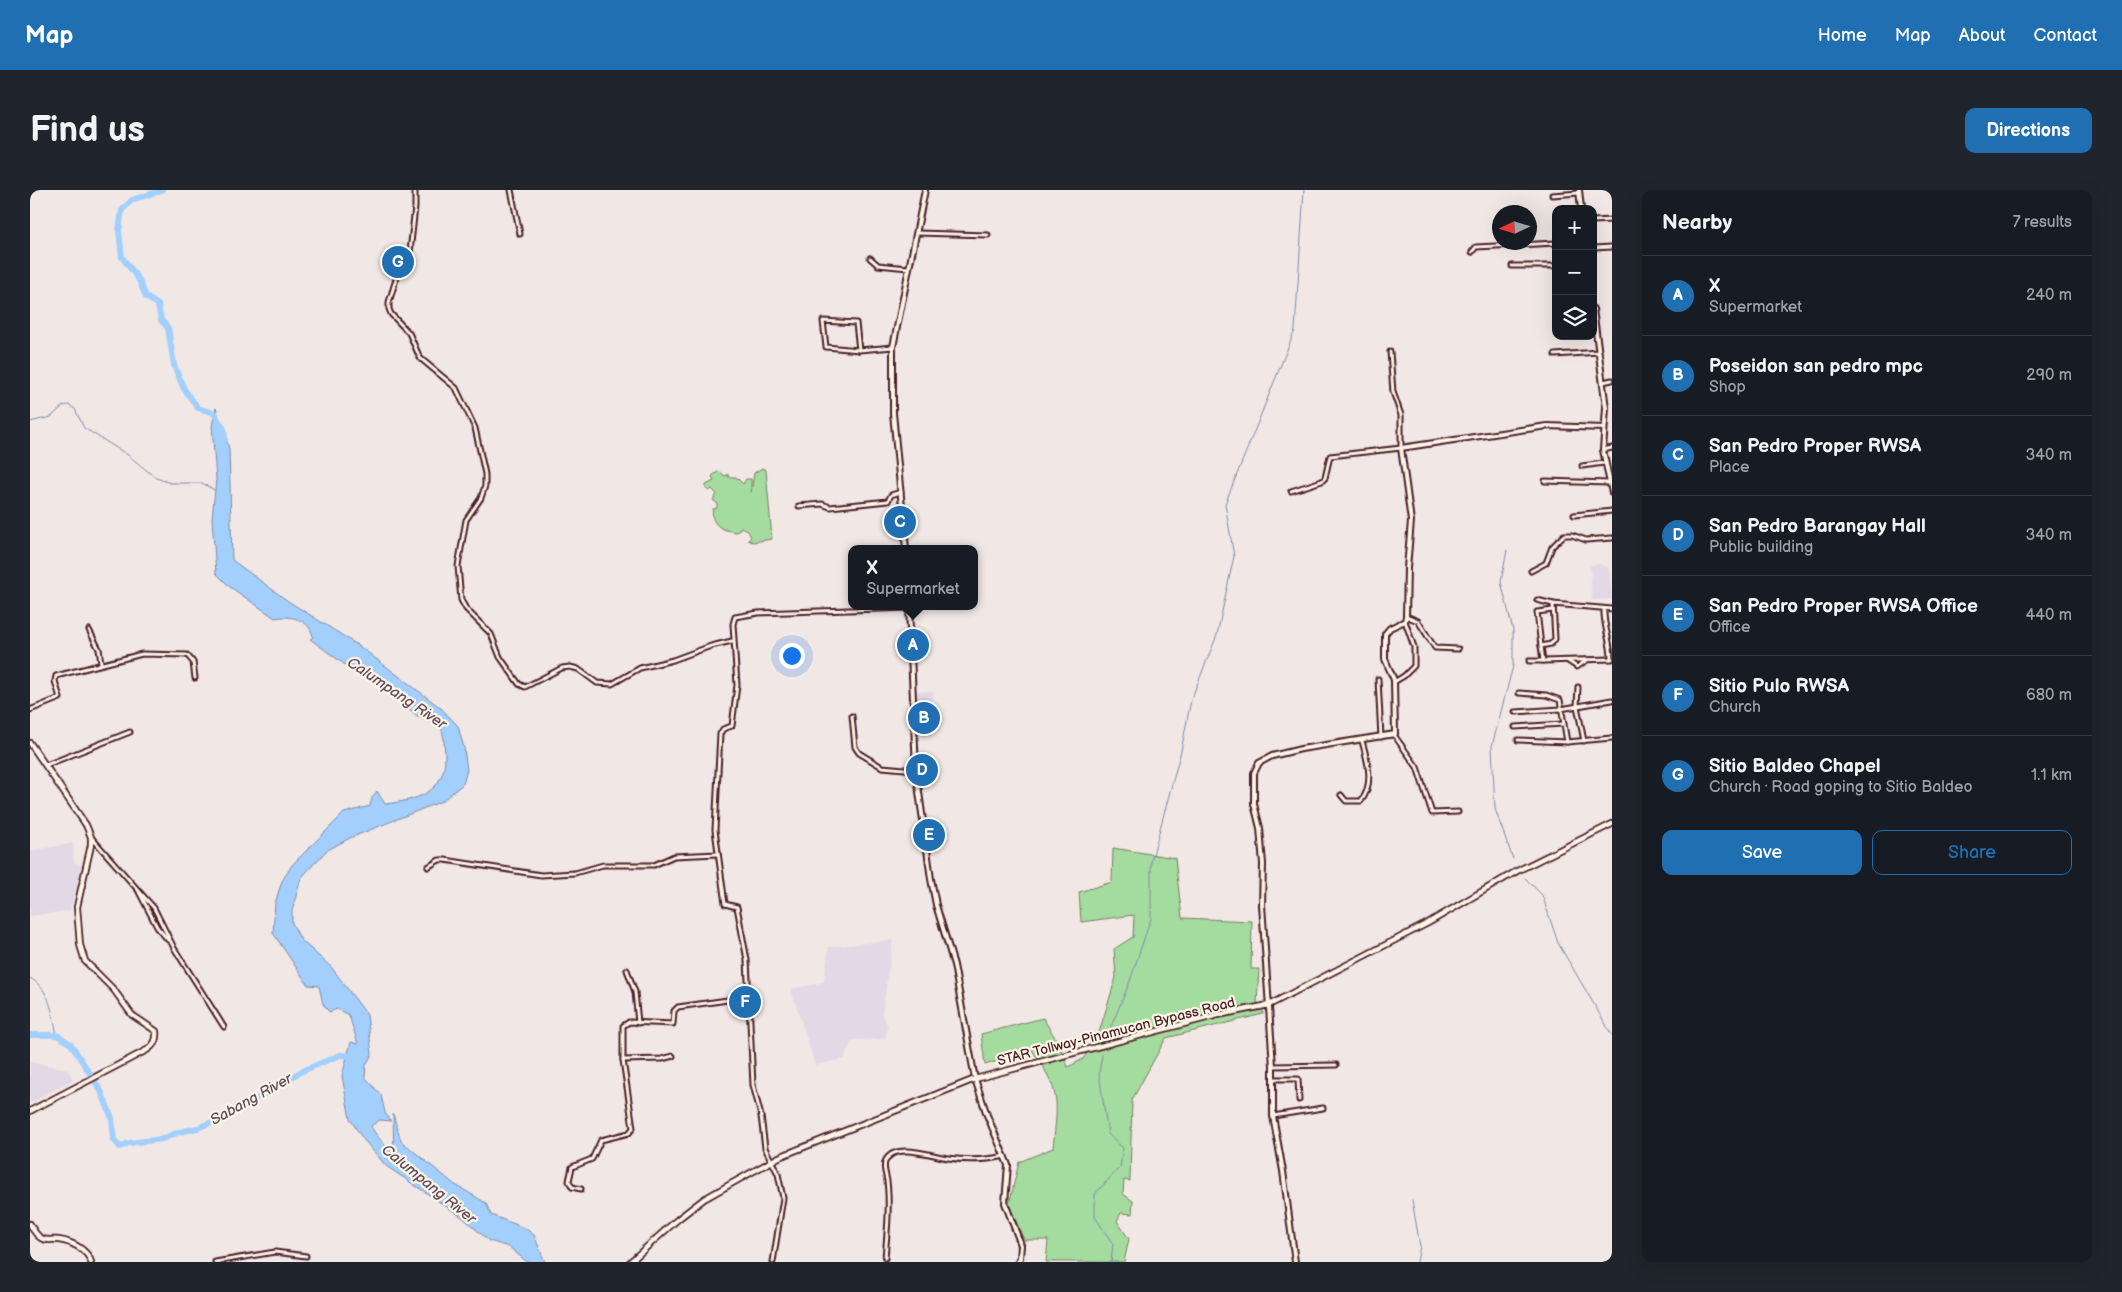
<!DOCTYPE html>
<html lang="en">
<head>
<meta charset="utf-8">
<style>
  :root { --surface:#171b24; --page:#20242c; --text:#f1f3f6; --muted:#9ea1a6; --line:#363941; --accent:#1f6fb2 }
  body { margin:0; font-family:"Balsamiq Sans",sans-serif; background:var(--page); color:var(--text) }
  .controls { position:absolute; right:15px; top:15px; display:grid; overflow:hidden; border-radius:10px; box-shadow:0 5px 20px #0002 }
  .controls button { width:45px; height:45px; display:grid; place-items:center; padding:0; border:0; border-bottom:1px solid var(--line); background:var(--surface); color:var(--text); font:25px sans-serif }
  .compass { position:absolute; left:1462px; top:15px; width:45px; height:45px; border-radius:50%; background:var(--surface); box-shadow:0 5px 20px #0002; rotate:266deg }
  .you { position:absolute; left:761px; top:465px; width:18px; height:18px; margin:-12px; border:4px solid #fff; border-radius:50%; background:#1a73e8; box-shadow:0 0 0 8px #1a73e833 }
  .badge { display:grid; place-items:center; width:32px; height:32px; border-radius:50%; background:var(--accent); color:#fff; font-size:16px; font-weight:700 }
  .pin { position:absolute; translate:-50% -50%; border:2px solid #fff; box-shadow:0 1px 5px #0006 }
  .popup { position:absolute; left:818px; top:355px; width:130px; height:65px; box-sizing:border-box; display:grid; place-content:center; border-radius:10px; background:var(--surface); filter:drop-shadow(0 1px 4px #0005); font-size:16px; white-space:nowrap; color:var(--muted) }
  .popup b { font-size:19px; color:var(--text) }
  .popup::after { content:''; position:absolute; left:50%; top:100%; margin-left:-10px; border:10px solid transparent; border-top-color:var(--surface) }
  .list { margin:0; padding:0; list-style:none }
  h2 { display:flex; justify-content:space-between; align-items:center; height:65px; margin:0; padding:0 20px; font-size:21px }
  h2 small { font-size:16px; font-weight:400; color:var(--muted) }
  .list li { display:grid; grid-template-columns:32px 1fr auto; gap:15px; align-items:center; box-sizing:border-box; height:80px; padding:0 20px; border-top:1px solid var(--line) }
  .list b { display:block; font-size:19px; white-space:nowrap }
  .list p { margin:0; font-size:16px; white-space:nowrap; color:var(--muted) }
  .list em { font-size:16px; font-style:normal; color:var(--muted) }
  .actions { display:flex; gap:10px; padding:15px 20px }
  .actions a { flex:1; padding:11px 0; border:1px solid var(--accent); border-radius:10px; text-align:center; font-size:18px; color:var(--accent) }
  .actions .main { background:var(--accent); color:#fff }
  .icon { flex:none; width:28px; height:28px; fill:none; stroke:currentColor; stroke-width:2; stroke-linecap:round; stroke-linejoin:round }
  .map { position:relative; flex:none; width:1582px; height:1072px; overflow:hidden; border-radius:10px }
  header { display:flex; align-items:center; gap:30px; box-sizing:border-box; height:70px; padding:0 25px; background:var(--accent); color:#fff }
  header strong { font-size:24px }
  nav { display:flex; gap:28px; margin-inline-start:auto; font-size:18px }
  .intro { display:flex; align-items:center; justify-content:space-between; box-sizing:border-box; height:120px; padding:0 30px }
  h1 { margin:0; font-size:35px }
  .button { padding:12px 22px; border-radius:10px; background:var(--accent); color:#fff; font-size:18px; font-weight:700 }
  main { display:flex; gap:30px; padding:0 30px }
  aside { flex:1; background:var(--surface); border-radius:10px; box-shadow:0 5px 20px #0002 }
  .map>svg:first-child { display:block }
  .built { fill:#e3d8e5 }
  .green { fill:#a4db9e; stroke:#777d64 }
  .water { fill:#a3cffd; stroke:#7f89a9 }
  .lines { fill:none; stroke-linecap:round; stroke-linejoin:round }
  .stream { stroke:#7f89a9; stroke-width:1 }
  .river { stroke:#a3cffd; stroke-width:6 }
  .minor-casing { stroke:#4a1f2b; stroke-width:7 }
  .tertiary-casing { stroke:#4a1f2b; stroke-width:8 }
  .primary-casing { stroke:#4a1f2b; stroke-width:8 }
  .minor { stroke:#fcf5e5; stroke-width:3 }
  .tertiary { stroke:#fcf5e5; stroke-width:4 }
  .primary { stroke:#fcf5e5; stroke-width:4.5 }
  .labels { text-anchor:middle; stroke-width:4.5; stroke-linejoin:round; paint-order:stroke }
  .street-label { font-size:14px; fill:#4a1f2b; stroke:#fcf5e5 }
  .water-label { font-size:15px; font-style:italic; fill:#604b60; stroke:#fcf5e5 }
</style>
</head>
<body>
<header>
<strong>Map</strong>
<nav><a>Home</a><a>Map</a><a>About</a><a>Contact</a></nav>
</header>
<div class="intro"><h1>Find us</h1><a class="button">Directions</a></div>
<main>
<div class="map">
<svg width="1582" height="1072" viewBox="0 0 1582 1072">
  <rect width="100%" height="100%" fill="#f1e8e5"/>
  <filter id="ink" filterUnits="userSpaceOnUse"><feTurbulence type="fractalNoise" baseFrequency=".02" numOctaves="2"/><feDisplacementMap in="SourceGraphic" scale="10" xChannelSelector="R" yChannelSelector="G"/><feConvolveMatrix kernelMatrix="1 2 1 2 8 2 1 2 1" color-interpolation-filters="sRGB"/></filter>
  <g filter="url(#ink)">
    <!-- built -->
    <g class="built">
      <path d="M1569,374L1579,378L1582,409L1562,410L1560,375Z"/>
      <path d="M884,501L904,502L900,529L886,531Z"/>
      <path d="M43,653L44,672L52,676L40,721L0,726V661Z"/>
      <path d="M863,750L852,824L858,836L855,849L822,850L814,869L785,875L761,799L794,792L799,757Z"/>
      <path d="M0,872L38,879L43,890L0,913Z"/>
    </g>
    <!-- green -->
    <g class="green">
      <path d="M732,278L736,280L742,349L723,352L718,350L721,347L718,341L711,337L707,342C694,341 679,335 683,319L687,318V313L683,310L687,304L682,299L679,301L676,299V295L684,291L682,286L689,281L695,286L698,284V287H706L713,294L716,289H721V302L724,283Z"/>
      <path d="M1083,658L1145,668L1152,728L1222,731L1221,779H1229L1227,813L1233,814V824L1136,848L1102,910L1100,991L1094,990L1093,1004L1103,1011L1102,1024L1091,1023L1087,1031L1099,1049L1094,1072H1016L1018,1050H994L979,1015L989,972L1023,958C1028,909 1031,902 1002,860L955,875L951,844L1013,828L1029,854L1038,877L1053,869L1067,849L1086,787L1084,759L1103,747L1104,725L1051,732L1049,702L1082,692Z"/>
    </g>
    <!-- water -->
    <path class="water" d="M186,218L199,258L202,370L258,411L329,456L411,518L428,536L434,558L437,580L433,594L412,611L320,648L296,661L271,688L262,721V733L271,750L302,778L337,825L342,864L336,875L335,887L351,905L355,923L361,931L350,930L341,936C344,944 358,958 364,965L363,924L371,951L424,994L456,1013L461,1025L495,1038L504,1045L515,1072H497L479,1057L459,1051L432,1027L356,976L333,949L320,929L312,886L321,852L328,854L319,825L307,819L299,822L293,814L289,796L278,795L243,743L245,713L252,691L262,675L314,623L340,616L342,608L347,601L355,614C388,610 416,603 415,564C414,553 414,544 410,534L387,526L362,503L318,477L280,449L283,447C280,429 260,425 245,428L200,397L186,383L182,329L186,289L182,236Z"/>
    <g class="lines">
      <!-- stream -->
      <g class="stream">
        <path d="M0,232L21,227L33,216L39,215L45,219L54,238L98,265L126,288L141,293H172L184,300"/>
        <path d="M1477,360L1471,392L1483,440V476L1462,556L1465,619L1483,669"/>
        <path d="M1495,688L1512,705L1528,753L1582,845"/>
        <path d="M0,788C21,800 22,823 27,845"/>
        <path d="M1079,841L1099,794L1121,728V672L1151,561L1161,510L1187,445L1204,366L1195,314L1265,140L1274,0"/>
        <path d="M1072,865L1069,884L1078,944L1093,958L1090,977L1065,1004V1027L1083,1054L1081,1072"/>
        <path d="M1382,1010L1390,1056L1387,1072"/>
      </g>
      <!-- river -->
      <g class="river">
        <path d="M132,0L102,10L92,20L89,41L92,67L109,90L116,107L128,115L131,130L138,138L144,175L154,199L168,218L184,223L194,239L195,249"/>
        <path d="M0,845H27L41,854L71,901L82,928L84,950L90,957L99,953L132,949L149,942L168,938L203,923L270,882L310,865L324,866"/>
      </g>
      <defs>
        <g id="minor">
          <path d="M385,0V17L380,62L367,86L359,112V119L361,124L379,143L390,168L426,198L445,238L455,284V296L451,308L436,330L428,376L431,410L436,419L461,444L470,467L489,494L495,497L532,478L540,477L548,479L567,493L582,494L610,478L643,470L681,456L702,451"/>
          <path d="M481,0L490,44"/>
          <path d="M1522,5L1549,3"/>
          <path d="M1563,31L1582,30"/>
          <path d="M887,43L958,45"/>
          <path d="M1563,58L1582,57"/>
          <path d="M1442,62L1446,57L1526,53"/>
          <path d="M840,68L848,75L878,78"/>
          <path d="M1482,76H1526"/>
          <path d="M793,131L826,133L829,160L796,157Z"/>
          <path d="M829,160L863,157"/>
          <path d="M1525,165L1569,162"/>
          <path d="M1573,192L1582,190"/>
          <path d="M1573,260L1582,258"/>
          <path d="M1552,276L1574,273"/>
          <path d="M1515,291L1579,293"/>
          <path d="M1261,301L1292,291L1295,288L1300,266L1371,258V225L1363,202L1360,162"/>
          <path d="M769,316L792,314L800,317L858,311L861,305L871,302"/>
          <path d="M1544,325L1582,321"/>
          <path d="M1501,381L1516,373L1522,357L1534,345H1542L1556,350L1582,348"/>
          <path d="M1507,410L1523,414"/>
          <path d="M1574,419C1573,436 1581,451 1581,468"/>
          <path d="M1582,419L1523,414L1525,449L1521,454L1511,456L1513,471L1582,469"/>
          <path d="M1376,426L1388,431L1405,458L1428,459"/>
          <path d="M59,440L69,459L71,473"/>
          <path d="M1511,456L1507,422L1523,420"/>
          <path d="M1499,471H1513"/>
          <path d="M1538,471L1547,477L1557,470"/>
          <path d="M1348,489L1351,547"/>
          <path d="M1364,492L1374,486L1384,476V457L1375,431"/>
          <path d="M1548,497L1547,516L1554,551"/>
          <path d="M1489,503L1516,505L1530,510L1537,552"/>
          <path d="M0,520L30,508L25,491L26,486L112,464L157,465L163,472L165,488"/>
          <path d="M1485,522L1531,519L1582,510"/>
          <path d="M822,526L825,557L829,563L852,577L886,580"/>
          <path d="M1485,537L1533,534"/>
          <path d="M1364,545L1387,577L1402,623L1428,622"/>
          <path d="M1488,550L1537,552L1582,548"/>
          <path d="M16,575L100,542"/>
          <path d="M1311,605L1316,611H1331C1345,594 1337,569 1332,551"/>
          <path d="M61,647L124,718L144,758L194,837"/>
          <path d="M398,677L409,670H415L511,685L545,683L573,675H624L644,666L688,664"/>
          <path d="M109,702L127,737L138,750"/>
          <path d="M597,780L605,802L608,833"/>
          <path d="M643,866L632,869L593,870V836L599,832L643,834L644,821L648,817L719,807"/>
          <path d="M1243,876L1306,875"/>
          <path d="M1243,889H1268L1269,910"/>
          <path d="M1243,926L1293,918"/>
          <path d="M551,999L542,997L539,991L542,977L562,969L571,950L599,943L603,938L593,870"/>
          <path d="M855,1068C857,1043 860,1016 857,991C856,985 853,978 855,972C863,951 903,966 918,968C937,971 957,970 975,966"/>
          <path d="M185,1072L245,1062L276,1066"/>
          <path d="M743,1072L753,1008L748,984L735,958L731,926L723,895L717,770L707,717L695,714L685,640L690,544L693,539L702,536L707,495L703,434L705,427L728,423L879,418"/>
        </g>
        <g id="tertiary">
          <path d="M1549,0L1551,19"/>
          <path d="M1563,119L1576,218L1573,260L1582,303"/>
          <path d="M876,359L863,223V157L895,0"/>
          <path d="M879,416L886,580L901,689L906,715L924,775L945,889L957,925L978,975L975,1013L991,1055L990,1068L988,1072"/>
          <path d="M1265,1072L1253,981L1243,926V876L1232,715L1233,674L1230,638L1224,614V583L1229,573L1242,566L1271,559L1365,544L1364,490L1355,469V444L1360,438L1375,431L1376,426L1377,378L1381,331L1371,258L1517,236L1574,238"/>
        </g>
        <g id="primary">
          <path d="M0,553L56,635L61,647V655L47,717L50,755L55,771L84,800L102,825L126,841C127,851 124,855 117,860L0,921"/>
          <path d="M0,1034C3,1040 7,1047 13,1049C18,1051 24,1049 29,1050C42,1052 57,1059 61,1072"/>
          <path d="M600,1072L648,1029L674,1009L749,967L945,889L1188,825L1239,815L1398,733L1487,681L1582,634"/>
        </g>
      </defs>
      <!-- minor casing -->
      <use href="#minor" class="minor-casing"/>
      <!-- tertiary casing -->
      <use href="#tertiary" class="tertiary-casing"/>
      <!-- primary casing -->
      <use href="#primary" class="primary-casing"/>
      <!-- minor -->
      <use href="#minor" class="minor"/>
      <!-- tertiary -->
      <use href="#tertiary" class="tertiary"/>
      <!-- primary -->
      <use href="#primary" class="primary"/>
    </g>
  </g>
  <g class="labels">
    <!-- street labels -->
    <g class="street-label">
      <text transform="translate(1086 841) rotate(-14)" y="5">STAR Tollway-Pinamucan Bypass Road</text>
    </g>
    <!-- water labels -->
    <g class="water-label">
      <text transform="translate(367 503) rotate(34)" y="5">Calumpang River</text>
      <text transform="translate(221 909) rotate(-29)" y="5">Sabang River</text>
      <text transform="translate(399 994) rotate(39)" y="5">Calumpang River</text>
    </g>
  </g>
</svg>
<div class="controls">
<button>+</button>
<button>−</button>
<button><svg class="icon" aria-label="layers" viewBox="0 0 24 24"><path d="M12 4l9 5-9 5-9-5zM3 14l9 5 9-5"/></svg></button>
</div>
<svg class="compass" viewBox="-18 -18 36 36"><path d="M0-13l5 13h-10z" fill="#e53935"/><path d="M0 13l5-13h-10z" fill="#9ea1a6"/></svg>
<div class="you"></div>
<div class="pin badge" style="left:883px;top:455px">A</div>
<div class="popup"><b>X</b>Supermarket</div>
<div class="pin badge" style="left:894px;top:528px">B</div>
<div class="pin badge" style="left:870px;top:332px">C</div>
<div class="pin badge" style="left:892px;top:580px">D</div>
<div class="pin badge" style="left:899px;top:645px">E</div>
<div class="pin badge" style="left:715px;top:812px">F</div>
<div class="pin badge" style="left:368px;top:72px">G</div>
</div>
<aside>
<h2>Nearby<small>7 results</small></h2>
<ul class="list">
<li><span class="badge">A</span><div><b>X</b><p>Supermarket</p></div><em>240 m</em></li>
<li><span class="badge">B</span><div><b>Poseidon san pedro mpc</b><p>Shop</p></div><em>290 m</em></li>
<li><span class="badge">C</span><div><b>San Pedro Proper RWSA</b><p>Place</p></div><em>340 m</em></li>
<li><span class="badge">D</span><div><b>San Pedro Barangay Hall</b><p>Public building</p></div><em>340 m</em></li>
<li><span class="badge">E</span><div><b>San Pedro Proper RWSA Office</b><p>Office</p></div><em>440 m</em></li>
<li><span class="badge">F</span><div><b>Sitio Pulo RWSA</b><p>Church</p></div><em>680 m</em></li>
<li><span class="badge">G</span><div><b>Sitio Baldeo Chapel</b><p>Church · Road goping to Sitio Baldeo</p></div><em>1.1 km</em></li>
</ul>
<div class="actions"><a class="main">Save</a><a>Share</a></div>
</aside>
</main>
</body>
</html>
